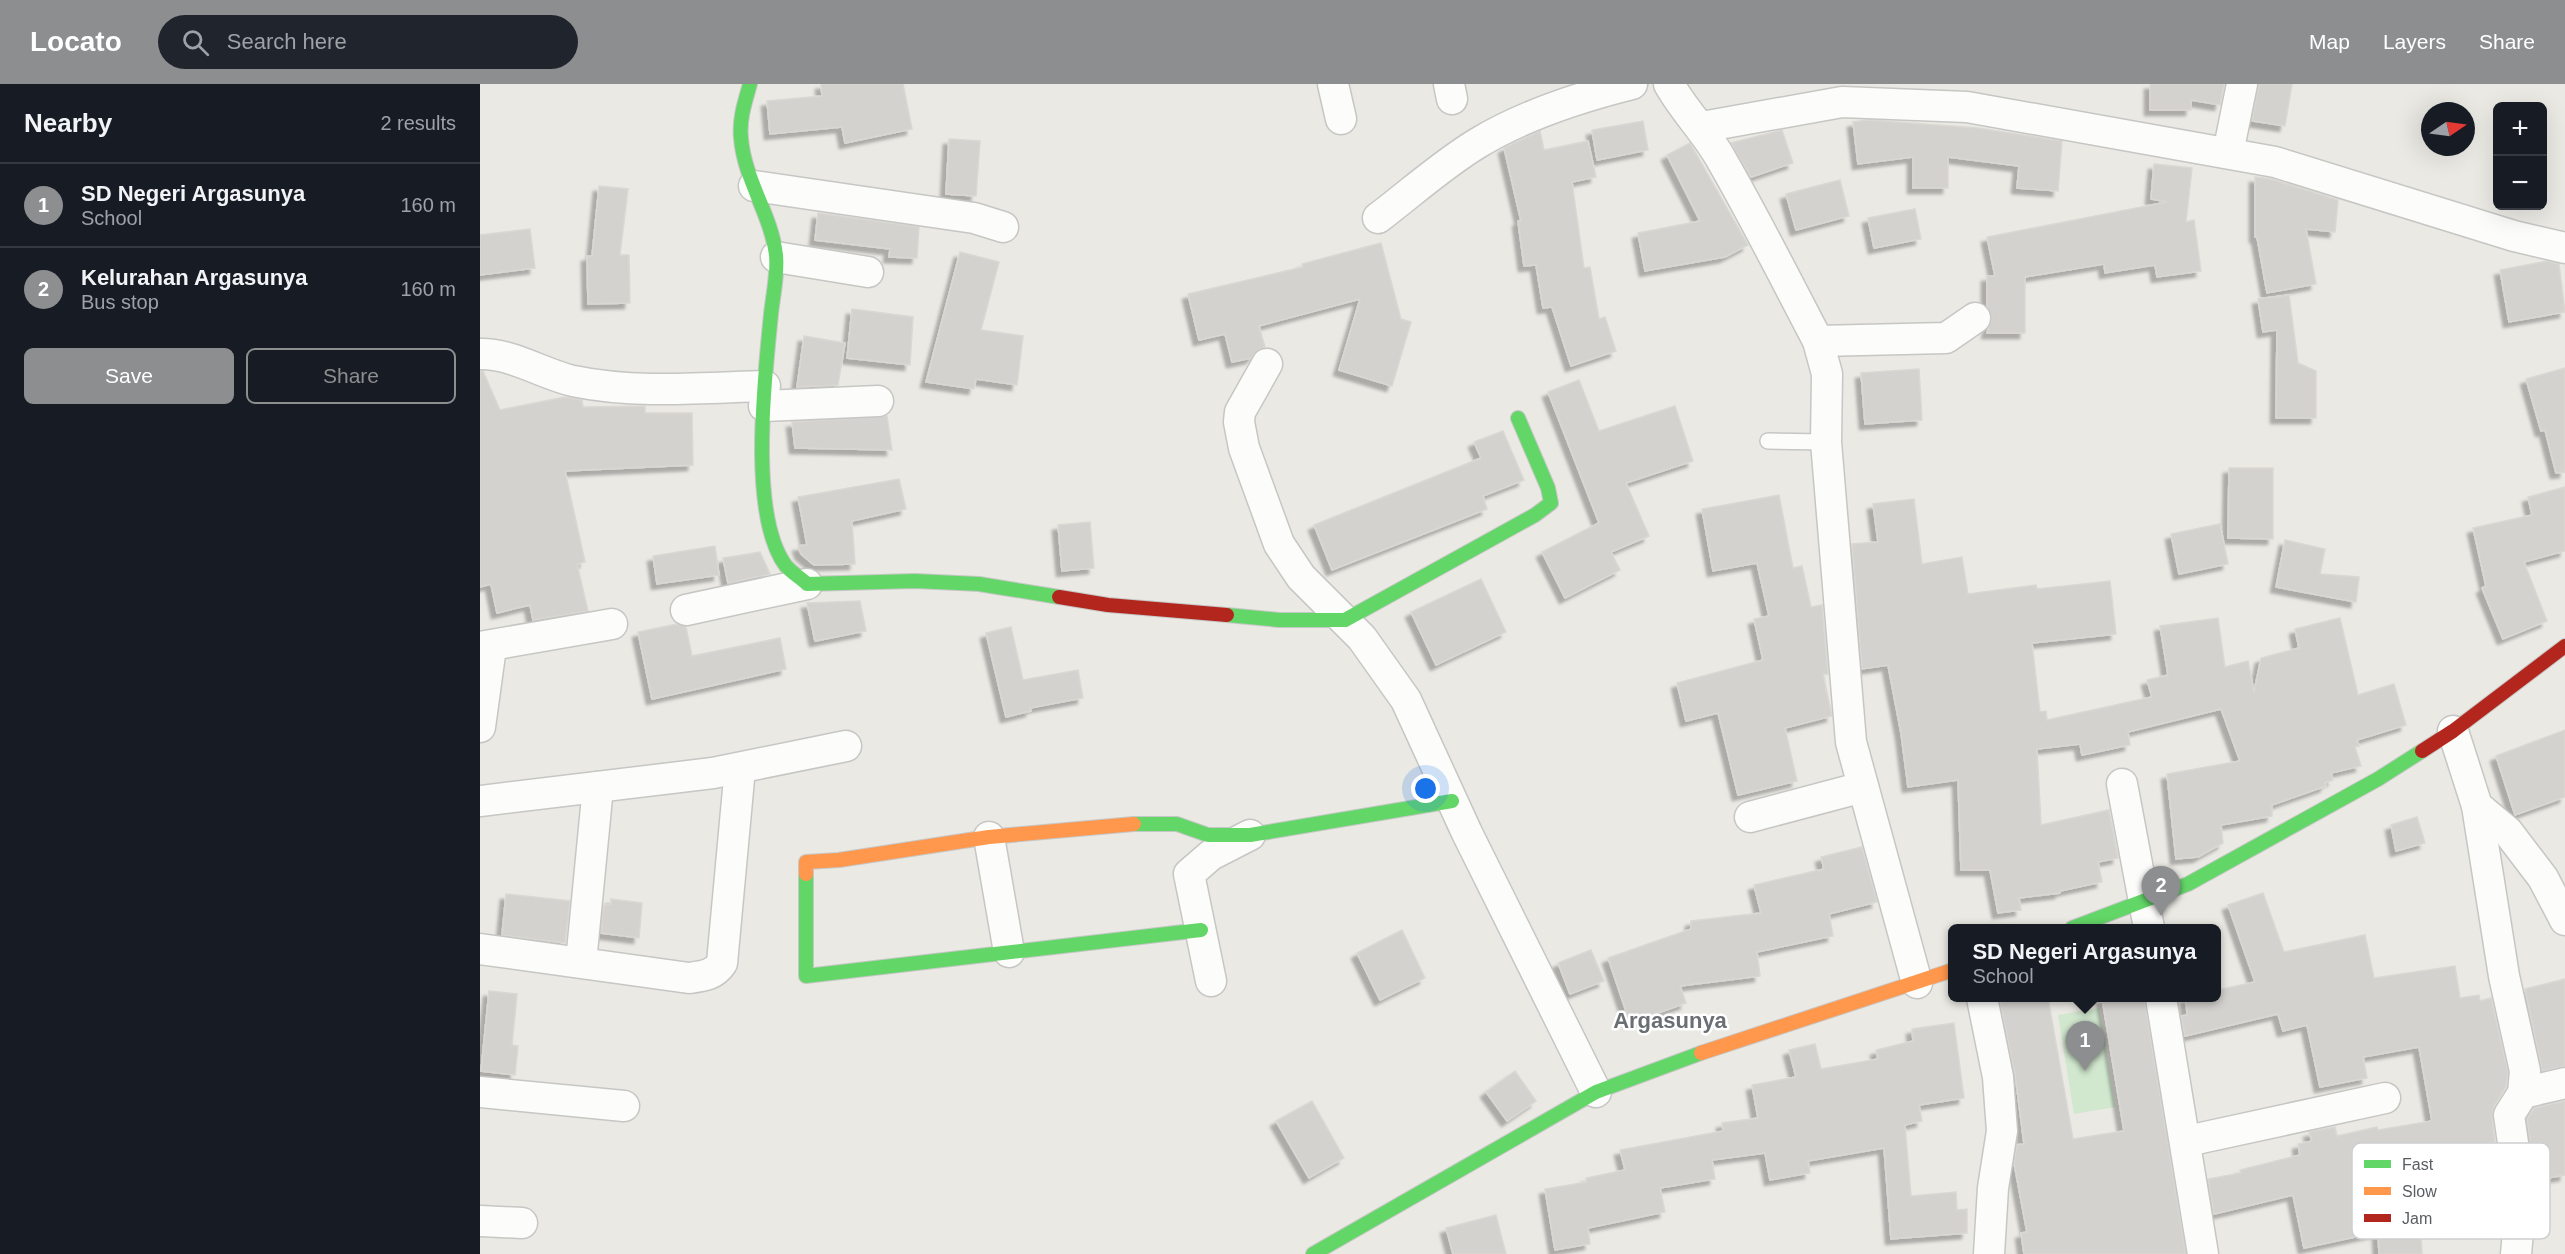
<!DOCTYPE html>
<html lang="en">
<head>
<meta charset="utf-8">
<style>
  :root { --surface:#171b24; --page:#20242c; --text:#f1f3f6; --muted:#9ea1a6; --line:#363941; --accent:#8c8e90 }
  body { margin:0; font-family:Helvetica,sans-serif; background:var(--page); color:var(--text) }
  .controls { position:absolute; right:18px; top:18px; display:grid; overflow:hidden; border-radius:9px; box-shadow:0 6px 24px #0002 }
  .controls button { width:54px; height:54px; display:grid; place-items:center; padding:0; border:0; border-bottom:2px solid var(--line); background:var(--surface); color:var(--text); font:30px sans-serif }
  .compass { position:absolute; left:1941px; top:18px; width:54px; height:54px; border-radius:50%; background:var(--surface); box-shadow:0 6px 24px #0002; rotate:77deg }
  .you { position:absolute; left:946px; top:705px; width:21px; height:21px; margin:-15px; border:4px solid #fff; border-radius:50%; background:#1a73e8; box-shadow:0 0 0 9px #1a73e833 }
  .badge { display:grid; place-items:center; width:39px; height:39px; border-radius:50%; background:var(--accent); color:#fff; font-size:20px; font-weight:700 }
  .pin { position:absolute; translate:-50% -50px; filter:drop-shadow(0 2px 3px #0008) }
  .pin::after { content:''; position:absolute; top:32px; width:21px; height:18px; background:inherit; clip-path:polygon(0 0,100% 0,50% 100%) }
  .popup { position:absolute; left:1468px; top:840px; width:273px; height:78px; box-sizing:border-box; display:grid; place-content:center; border-radius:9px; background:var(--surface); filter:drop-shadow(0 2px 4px #0005); font-size:20px; white-space:nowrap; color:var(--muted) }
  .popup b { font-size:22px; color:var(--text) }
  .popup::after { content:''; position:absolute; left:50%; top:100%; margin-left:-12px; border:12px solid transparent; border-top-color:var(--surface) }
  .list { margin:0; padding:0; list-style:none }
  h2 { display:flex; justify-content:space-between; align-items:center; height:78px; margin:0; padding:0 24px; font-size:26px }
  h2 small { font-size:20px; font-weight:400; color:var(--muted) }
  .list li { display:grid; grid-template-columns:39px 1fr auto; gap:18px; align-items:center; box-sizing:border-box; height:84px; padding:0 24px; border-top:2px solid var(--line) }
  .list b { display:block; font-size:22px; white-space:nowrap }
  .list p { margin:0; font-size:20px; white-space:nowrap; color:var(--muted) }
  .list em { font-size:20px; font-style:normal; color:var(--muted) }
  .actions { display:flex; gap:12px; padding:18px 24px }
  .actions a { flex:1; padding:14px 0; border:2px solid var(--accent); border-radius:9px; text-align:center; font-size:21px; color:var(--accent) }
  .actions .main { background:var(--accent); color:#fff }
  .icon { flex:none; width:33px; height:33px; fill:none; stroke:currentColor; stroke-width:2; stroke-linecap:round; stroke-linejoin:round }
  .map { position:relative; flex:none; width:2085px; height:1170px; overflow:hidden }
  header { display:flex; align-items:center; gap:36px; box-sizing:border-box; height:84px; padding:0 30px; background:var(--accent); color:#fff }
  header strong { font-size:28px }
  nav { display:flex; gap:33px; margin-inline-start:auto; font-size:21px }
  .search { width:420px; height:54px; background:var(--page); display:flex; align-items:center; gap:15px; box-sizing:border-box; padding:0 21px; border-radius:33px; color:var(--muted); font-size:22px }
  main { display:flex }
  aside { flex:1; background:var(--surface) }
  .map>svg:first-child { display:block }
  .green { fill:#d1e7ce }
  .building { fill:#d4d2cf; stroke:#dad8d3; stroke-width:1.5; filter:url(#shadow) }
  .lines { fill:none; stroke-linecap:round; stroke-linejoin:round }
  .lane-casing { stroke:#c6c6c4; stroke-width:18 }
  .street-casing { stroke:#c6c6c4; stroke-width:33 }
  .fast-casing { stroke:#c6c7c6; stroke-width:16 }
  .slow-casing { stroke:#c6c7c6; stroke-width:16 }
  .jam-casing { stroke:#c6c7c6; stroke-width:16 }
  .lane { stroke:#fcfcfb; stroke-width:15 }
  .street { stroke:#fcfcfb; stroke-width:30 }
  .fast { stroke:#63d668; stroke-width:14 }
  .slow { stroke:#ff974d; stroke-width:14 }
  .jam { stroke:#b3261e; stroke-width:14 }
  .labels { text-anchor:middle; stroke-width:5; stroke-linejoin:round; paint-order:stroke }
  .quarter-label { font-size:22px; font-weight:bold; fill:#6a6f74; stroke:#fff }
  .key { fill:#fff; stroke:#cdced0; stroke-width:1.5 }
  .key-label { font-size:16px; fill:#595d62 }
</style>
</head>
<body>
<header>
<strong>Locato</strong>
<div class="search"><svg class="icon" aria-label="search" viewBox="0 0 24 24"><circle cx="10" cy="10" r="6"/><path d="M15 15l6 6"/></svg>Search here</div>
<nav><a>Map</a><a>Layers</a><a>Share</a></nav>
</header>
<main>
<aside>
<h2>Nearby<small>2 results</small></h2>
<ul class="list">
<li><span class="badge">1</span><div><b>SD Negeri Argasunya</b><p>School</p></div><em>160 m</em></li>
<li><span class="badge">2</span><div><b>Kelurahan Argasunya</b><p>Bus stop</p></div><em>160 m</em></li>
</ul>
<div class="actions"><a class="main">Save</a><a>Share</a></div>
</aside>
<div class="map">
<svg width="2085" height="1170" viewBox="0 0 2085 1170">
  <defs>
    <filter id="shadow"><feDropShadow dx="-5.5" dy="5.5" stdDeviation="1.5" flood-color="#0004"/></filter>
  </defs>
  <rect width="100%" height="100%" fill="#eae9e4"/>
  <!-- green -->
  <path class="green" d="M1619,924L1635,1023L1594,1030L1578,931Z"/>
  <!-- building -->
  <g class="building">
    <path d="M341,0H423L432,45L365,59L362,43L290,50L287,17L342,12Z"/>
    <path d="M1670,0H1744L1740,21L1711,16V26H1670Z"/>
    <path d="M1779,0H1812L1805,42L1772,37Z"/>
    <path d="M1389,36L1498,44L1582,57L1578,107L1537,104L1539,82L1468,73V104H1433V73L1378,80L1373,38Z"/>
    <path d="M1163,37L1168,66L1117,76L1112,46Z"/>
    <path d="M1302,46L1313,79L1271,93L1251,59Z"/>
    <path d="M1060,47L1064,66L1108,57L1116,93L1092,98L1104,184L1110,183L1119,235L1125,233L1136,267L1091,282L1072,223L1063,224L1056,181L1044,182L1038,137H1041L1024,64Z"/>
    <path d="M469,55L500,57L496,112L466,110Z"/>
    <path d="M1210,59L1268,161L1245,173L1165,187L1158,149L1220,137L1187,71Z"/>
    <path d="M1674,80L1712,84L1706,138L1714,136L1721,187L1677,193L1675,181L1625,189L1624,180L1545,193V249H1507L1512,233L1507,222V192H1515L1507,153L1687,118L1671,115Z"/>
    <path d="M1775,93L1791,95L1858,116L1855,148L1826,145L1836,200L1787,209L1777,153H1775Z"/>
    <path d="M1360,96L1369,132L1316,146L1306,110Z"/>
    <path d="M119,102L148,105L140,171H149L150,219L108,220L107,172H112Z"/>
    <path d="M1435,125L1441,155L1394,164L1388,134Z"/>
    <path d="M338,129L439,143L437,174L409,173L410,165L335,156Z"/>
    <path d="M50,145L55,184L0,191V151Z"/>
    <path d="M901,159L921,235L931,238L912,302L859,286L880,215L779,242L785,263L778,266L771,274L752,278L745,250L719,256L708,210L823,183L822,180Z"/>
    <path d="M480,168L519,178L501,246L543,252L537,301L496,295L494,305L446,298Z"/>
    <path d="M2067,177L2079,180L2085,228L2029,238L2020,186Z"/>
    <path d="M1809,211L1818,279L1836,287V334H1796L1797,246L1783,248L1778,215Z"/>
    <path d="M372,225L433,233L430,281L367,274Z"/>
    <path d="M324,252L365,259L358,301L317,303Z"/>
    <path d="M2085,284V388L2076,389L2065,346L2061,347L2046,295Z"/>
    <path d="M1439,285L1442,336L1385,340L1381,289Z"/>
    <path d="M0,287H3L20,326L85,313L102,316L103,323L165,322V329H212L213,381L85,387L105,478L97,480L108,527L53,536L50,521L17,529L11,500L0,503Z"/>
    <path d="M1099,296L1119,347L1195,322L1213,377L1146,399L1169,452L1131,468L1140,486L1085,514L1062,468L1119,439L1068,308Z"/>
    <path d="M407,332L412,366L315,364L312,338Z"/>
    <path d="M1023,347L1044,396L1003,412L1007,425L852,486L834,441L1001,374L994,358Z"/>
    <path d="M1749,384H1793V455L1748,454Z"/>
    <path d="M419,395L426,425L372,437L375,480L334,481L321,470L318,462L327,461L318,413Z"/>
    <path d="M2085,403V467L2044,478L2067,537L2023,555L2002,504L2006,502L1993,444L2052,431L2048,413Z"/>
    <path d="M1299,411L1313,484L1322,482L1331,523L1342,521L1348,590H1343L1352,632L1305,644L1317,697L1258,711L1238,629L1206,637L1197,599L1283,576L1274,535L1289,532L1277,479L1233,487L1222,425Z"/>
    <path d="M1434,415L1442,480L1482,473L1488,510L1556,501L1557,505L1630,497L1636,550L1552,559L1560,628L1566,627L1567,636L1672,613L1667,596L1688,591L1680,542L1738,534L1745,583L1768,577L1774,608L1781,574L1819,564L1815,545L1860,534L1878,611L1914,600L1926,641L1877,656L1879,662L1875,663L1881,682L1851,689L1853,696L1845,699L1846,702L1792,721V732L1741,741L1743,759L1718,773L1696,775L1687,690L1760,677L1741,625L1648,648L1650,661L1602,671L1600,660L1557,665L1561,741L1629,726L1638,774L1618,778L1622,798L1580,807V809L1539,814L1541,826L1518,829L1510,786H1481L1478,696L1428,703L1421,649L1408,581L1382,585L1372,460L1398,458L1393,420Z"/>
    <path d="M610,438L614,484L582,487L578,441Z"/>
    <path d="M1740,440L1748,480L1699,490L1691,450Z"/>
    <path d="M1805,456L1845,465L1840,490L1879,493L1876,518L1796,503Z"/>
    <path d="M235,462L239,491L177,500L173,472Z"/>
    <path d="M280,468L290,490L248,499L243,474Z"/>
    <path d="M1001,495L1026,548L956,581L931,528Z"/>
    <path d="M380,517L386,547L335,557L327,519Z"/>
    <path d="M197,540L206,543L212,572L300,554L306,585L172,615L158,548Z"/>
    <path d="M531,543L543,596L598,586L603,614L550,624L551,627L526,633L506,549Z"/>
    <path d="M2085,646V713L2035,731L2016,672Z"/>
    <path d="M1937,733L1945,759L1916,767L1911,741Z"/>
    <path d="M1382,763L1397,818L1349,830L1353,852L1277,868L1280,892L1200,902L1206,919L1150,939L1128,874L1211,845V837L1281,829L1274,801L1344,785L1341,773Z"/>
    <path d="M1783,809L1804,868L1885,851L1894,894L1975,882L1980,914L1999,911L2000,917L2011,914L2028,988L2026,1003L2014,1022L2012,1033L2015,1058L1937,1072L1944,1135L1940,1136L1942,1170H1899L1898,1148L1824,1164L1813,1111L1734,1130L1728,1095L1761,1089L1760,1086L1820,1071L1818,1060L1832,1057L1829,1048L1855,1043L1857,1052L1897,1043L1898,1046L1952,1037L1939,963L1883,973L1887,994L1840,1003L1827,941L1803,947L1798,930L1705,952L1701,932L1707,931L1706,914H1737V906L1775,898L1748,821Z"/>
    <path d="M26,810L90,817L85,859L22,851Z"/>
    <path d="M131,815L162,819L159,854L121,849L124,821H131Z"/>
    <path d="M922,846L945,894L900,916L877,869Z"/>
    <path d="M1111,866L1124,897L1090,910L1078,879Z"/>
    <path d="M2085,895V982L2062,987L2045,905Z"/>
    <path d="M9,907L37,910L32,961L38,962L35,991L1,987Z"/>
    <path d="M1547,914H1568L1593,1055L1644,1047L1622,914H1664L1706,1170H1544L1541,1149L1547,1148L1534,1079L1537,1061L1544,1060L1535,990L1520,918Z"/>
    <path d="M1474,939L1484,1014L1439,1021L1442,1037L1425,1041L1431,1112L1476,1108L1477,1126L1487,1125V1149L1411,1155L1404,1064L1328,1077L1330,1089L1290,1096L1285,1069L1232,1076L1235,1095L1180,1104L1185,1128L1108,1144L1110,1160L1075,1166L1065,1105L1107,1098L1106,1094L1145,1086L1140,1066L1243,1047L1242,1039L1278,1034L1272,1001L1316,993L1309,966L1335,960L1341,985L1398,975L1396,966L1433,957L1432,945Z"/>
    <path d="M1035,987L1056,1017L1027,1037L1006,1008Z"/>
    <path d="M832,1017L864,1074L829,1094L796,1037Z"/>
    <path d="M2085,1017V1091L2056,1096L2047,1035L2054,1024Z"/>
    <path d="M1016,1131L1026,1170H973L966,1144Z"/>
  </g>
  <g class="lines">
    <defs>
      <path id="lane" d="M1288,357L1346,358"/>
      <g id="street">
        <path d="M853,0L861,35"/>
        <path d="M969,0L972,15"/>
        <path d="M1189,0C1204,27 1226,48 1241,75C1275,134 1306,196 1338,257L1347,290L1346,358L1371,658L1437,899"/>
        <path d="M1222,43L1362,18L1487,23L1795,78L2034,152L2085,164"/>
        <path d="M1748,69L1762,0"/>
        <path d="M274,102L494,134L523,143"/>
        <path d="M898,134C931,109 963,80 998,59C1044,31 1100,13 1152,0"/>
        <path d="M296,173L388,188"/>
        <path d="M1338,257L1466,254L1495,234"/>
        <path d="M0,270C31,269 63,290 93,297C156,310 220,304 285,302"/>
        <path d="M787,280L760,328L759,338L764,364L799,460L821,493L882,554L926,616L987,749L1116,1008"/>
        <path d="M284,322L398,317"/>
        <path d="M206,526L327,500"/>
        <path d="M0,563L132,540"/>
        <path d="M0,643L11,563"/>
        <path d="M1973,647L1997,722L2028,748L2063,794L2085,836"/>
        <path d="M1642,700L1669,844"/>
        <path d="M0,717L233,689L366,662"/>
        <path d="M1997,722L2024,892L2045,987L2043,1009L2029,1031L2041,1115L2036,1170"/>
        <path d="M1270,733L1383,703"/>
        <path d="M509,753L529,868"/>
        <path d="M0,865L209,894C224,892 234,891 242,879L260,684"/>
        <path d="M101,878L118,703"/>
        <path d="M731,897L709,790L731,771L770,751"/>
        <path d="M1502,914L1518,993L1522,1047L1513,1104L1509,1170"/>
        <path d="M1681,914L1723,1170"/>
        <path d="M0,1008L144,1022"/>
        <path d="M2043,1009L2085,999"/>
        <path d="M1707,1057L1905,1014"/>
        <path d="M0,1137L42,1139"/>
      </g>
      <g id="fast">
        <path d="M270,0C265,18 259,35 261,54C264,95 291,130 296,171C298,190 293,211 291,230C285,292 268,432 306,482C312,489 321,494 327,500L435,497L499,500L579,513"/>
        <path d="M747,531L799,536H865L1055,431L1071,419L1068,404L1038,334"/>
        <path d="M654,740H697L728,751H770L972,717"/>
        <path d="M326,790V892L721,846"/>
        <path d="M1592,844L1708,800L1898,695L1942,667"/>
        <path d="M833,1170L1116,1008L1221,969"/>
      </g>
      <g id="slow">
        <path d="M326,790V778L359,776L509,753L654,740"/>
        <path d="M1221,969L1473,886"/>
      </g>
      <g id="jam">
        <path d="M579,513L628,521L747,531"/>
        <path d="M1942,667L1973,647L2085,562"/>
      </g>
    </defs>
    <!-- lane casing -->
    <use href="#lane" class="lane-casing"/>
    <!-- street casing -->
    <use href="#street" class="street-casing"/>
    <!-- fast casing -->
    <use href="#fast" class="fast-casing"/>
    <!-- slow casing -->
    <use href="#slow" class="slow-casing"/>
    <!-- jam casing -->
    <use href="#jam" class="jam-casing"/>
    <!-- lane -->
    <use href="#lane" class="lane"/>
    <!-- street -->
    <use href="#street" class="street"/>
    <!-- fast -->
    <use href="#fast" class="fast"/>
    <!-- slow -->
    <use href="#slow" class="slow"/>
    <!-- jam -->
    <use href="#jam" class="jam"/>
  </g>
  <g class="labels">
    <!-- quarter labels -->
    <g class="quarter-label">
      <text x="1190" y="944">Argasunya</text>
    </g>
  </g>
  <!-- legend -->
  <rect x="1872" y="1059" width="198" height="96" rx="9" class="key"/>
  <rect x="1884" y="1076" width="27" height="8" fill="#63d668"/>
  <rect x="1884" y="1103" width="27" height="8" fill="#ff974d"/>
  <rect x="1884" y="1130" width="27" height="8" fill="#b3261e"/>
  <g class="key-label">
    <text x="1922" y="1086">Fast</text>
    <text x="1922" y="1113">Slow</text>
    <text x="1922" y="1140">Jam</text>
  </g>
</svg>
<div class="controls">
<button>+</button>
<button>−</button>
</div>
<svg class="compass" viewBox="-18 -18 36 36"><path d="M0-13l5 13h-10z" fill="#e53935"/><path d="M0 13l5-13h-10z" fill="#9ea1a6"/></svg>
<div class="you"></div>
<div class="pin badge" style="left:1605px;top:987px">1</div>
<div class="popup"><b>SD Negeri Argasunya</b>School</div>
<div class="pin badge" style="left:1681px;top:832px">2</div>
</div>
</main>
</body>
</html>
